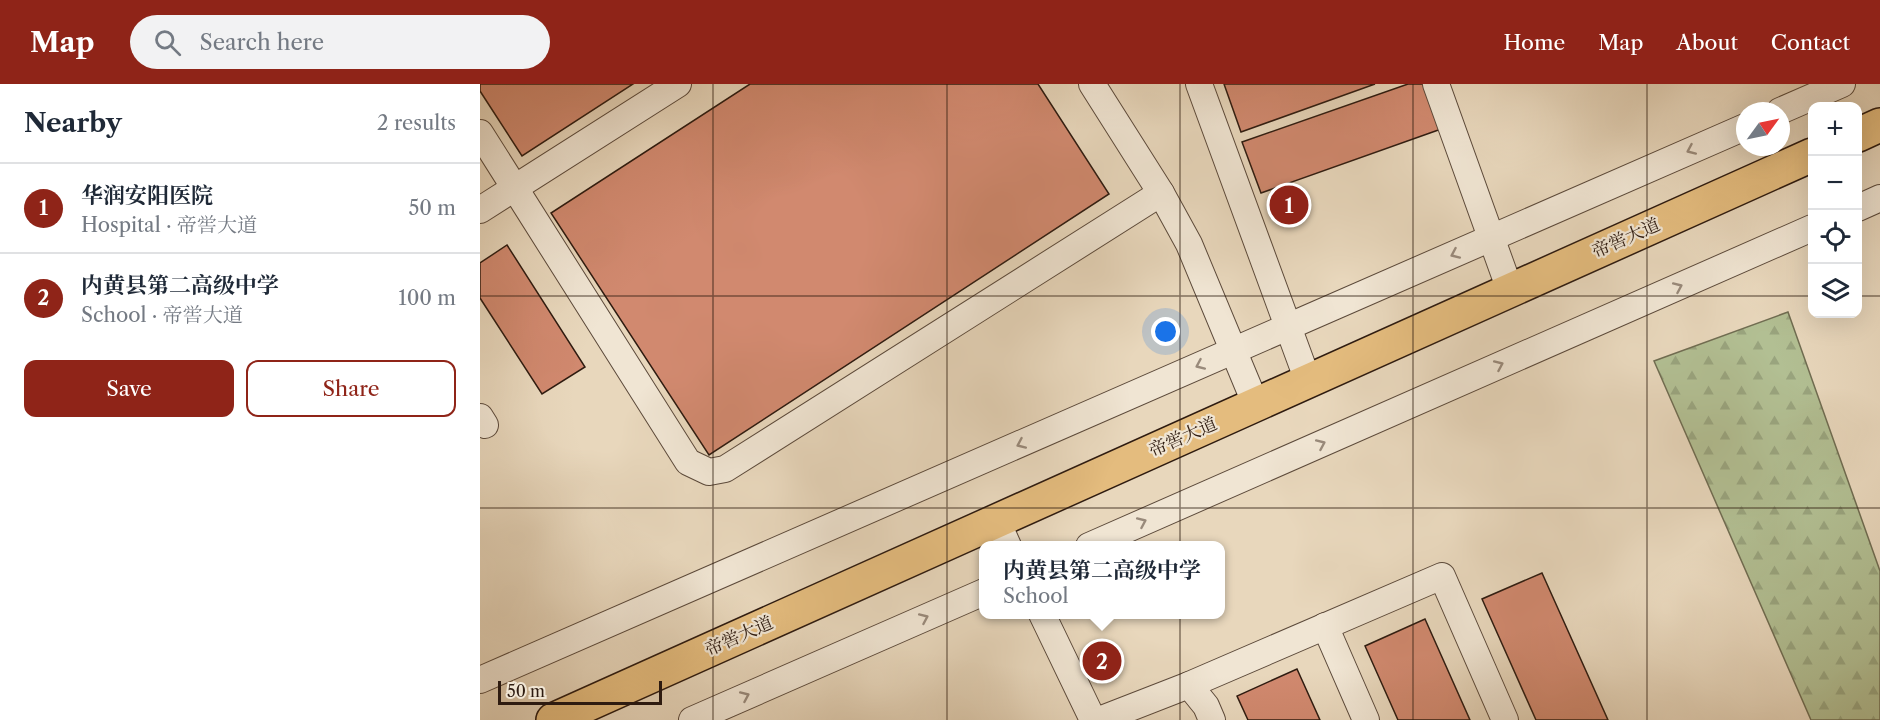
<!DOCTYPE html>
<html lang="en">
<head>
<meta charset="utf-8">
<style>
  :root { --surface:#fff; --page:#f2f2f3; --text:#1f2937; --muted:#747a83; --line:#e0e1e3; --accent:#8f2418 }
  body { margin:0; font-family:"Libre Caslon Text","Noto Serif SC",serif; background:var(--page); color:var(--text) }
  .controls { position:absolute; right:18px; top:18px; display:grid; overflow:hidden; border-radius:12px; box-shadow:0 6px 24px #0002 }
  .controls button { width:54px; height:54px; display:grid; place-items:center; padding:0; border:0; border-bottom:2px solid var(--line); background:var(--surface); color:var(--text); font:30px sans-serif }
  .compass { position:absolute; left:1256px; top:18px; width:54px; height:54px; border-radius:50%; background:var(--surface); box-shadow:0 6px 24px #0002; rotate:57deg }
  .scale { position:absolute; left:18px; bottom:15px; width:164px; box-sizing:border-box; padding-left:6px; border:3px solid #2e1b10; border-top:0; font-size:16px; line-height:21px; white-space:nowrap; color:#2e1b10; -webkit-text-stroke:4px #f0e5d3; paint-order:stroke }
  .you { position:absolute; left:686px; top:248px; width:21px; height:21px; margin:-15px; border:4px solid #fff; border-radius:50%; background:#1a73e8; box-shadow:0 0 0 9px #1a73e833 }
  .badge { display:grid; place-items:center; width:39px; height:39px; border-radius:50%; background:var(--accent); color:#fff; font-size:20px; font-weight:700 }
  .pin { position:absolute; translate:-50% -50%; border:3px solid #fff; box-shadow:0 2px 6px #0006 }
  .popup { position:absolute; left:499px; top:457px; width:246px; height:78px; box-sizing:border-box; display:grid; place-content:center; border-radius:12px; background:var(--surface); filter:drop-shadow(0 2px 4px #0005); font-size:20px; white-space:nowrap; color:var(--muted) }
  .popup b { font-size:22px; color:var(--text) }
  .popup::after { content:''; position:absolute; left:50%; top:100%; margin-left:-12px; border:12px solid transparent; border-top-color:var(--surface) }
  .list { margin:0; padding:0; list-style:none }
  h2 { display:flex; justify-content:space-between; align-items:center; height:78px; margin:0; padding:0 24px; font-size:26px }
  h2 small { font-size:20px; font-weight:400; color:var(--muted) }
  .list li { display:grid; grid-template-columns:39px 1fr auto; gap:18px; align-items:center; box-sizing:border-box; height:90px; padding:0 24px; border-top:2px solid var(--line) }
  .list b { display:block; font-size:22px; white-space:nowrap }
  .list p { margin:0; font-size:20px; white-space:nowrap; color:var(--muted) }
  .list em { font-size:20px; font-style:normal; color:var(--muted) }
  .actions { display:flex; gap:12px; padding:18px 24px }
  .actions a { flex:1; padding:14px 0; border:2px solid var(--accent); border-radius:12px; text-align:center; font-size:21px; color:var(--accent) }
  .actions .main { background:var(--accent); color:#fff }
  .icon { flex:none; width:33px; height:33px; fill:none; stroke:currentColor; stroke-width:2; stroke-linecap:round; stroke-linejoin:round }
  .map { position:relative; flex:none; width:1400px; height:636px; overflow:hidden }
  header { display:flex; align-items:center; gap:36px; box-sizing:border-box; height:84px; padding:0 30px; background:var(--accent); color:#fff }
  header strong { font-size:28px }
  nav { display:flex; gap:33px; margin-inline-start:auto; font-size:21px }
  .search { width:420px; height:54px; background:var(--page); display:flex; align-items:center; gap:15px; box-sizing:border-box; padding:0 21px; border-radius:33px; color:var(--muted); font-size:22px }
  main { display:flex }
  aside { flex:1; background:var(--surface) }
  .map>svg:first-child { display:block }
  .forest { fill:url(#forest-firs); stroke:#706d52; stroke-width:1.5 }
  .building { fill:#d1896f; stroke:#2e1b10; stroke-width:1.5 }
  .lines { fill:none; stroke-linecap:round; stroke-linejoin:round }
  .minor-casing { stroke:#5c4a3b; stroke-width:28 }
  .highway-casing { stroke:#2e1b10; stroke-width:36 }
  .minor { stroke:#f0e5d3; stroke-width:26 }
  .highway { stroke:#e4bc7e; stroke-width:33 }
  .oneway { stroke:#998a7b }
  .grid { fill:none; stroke:#2e1b10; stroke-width:1.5; stroke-opacity:0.55 }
  .labels { text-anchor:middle; stroke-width:4.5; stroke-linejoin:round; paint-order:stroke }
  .street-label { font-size:18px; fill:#2e1b10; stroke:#f0e5d3 }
</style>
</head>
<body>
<header>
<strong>Map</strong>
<div class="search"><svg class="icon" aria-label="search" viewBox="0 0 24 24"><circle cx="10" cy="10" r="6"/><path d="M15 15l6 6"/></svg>Search here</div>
<nav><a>Home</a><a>Map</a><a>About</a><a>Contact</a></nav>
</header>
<main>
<aside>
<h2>Nearby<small>2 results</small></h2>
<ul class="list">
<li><span class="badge">1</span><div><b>华润安阳医院</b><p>Hospital · 帝喾大道</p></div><em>50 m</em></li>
<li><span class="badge">2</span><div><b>内黄县第二高级中学</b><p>School · 帝喾大道</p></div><em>100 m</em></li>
</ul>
<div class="actions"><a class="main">Save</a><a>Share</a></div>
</aside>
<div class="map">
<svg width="1400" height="636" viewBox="0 0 1400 636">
  <defs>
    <pattern id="forest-firs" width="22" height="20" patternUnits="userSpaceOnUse" patternTransform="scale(1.5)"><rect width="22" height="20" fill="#b2bf93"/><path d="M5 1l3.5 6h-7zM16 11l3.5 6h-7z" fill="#99a47e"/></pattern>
  </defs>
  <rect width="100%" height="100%" fill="#e8d7bc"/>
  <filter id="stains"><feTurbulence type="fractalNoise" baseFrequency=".00333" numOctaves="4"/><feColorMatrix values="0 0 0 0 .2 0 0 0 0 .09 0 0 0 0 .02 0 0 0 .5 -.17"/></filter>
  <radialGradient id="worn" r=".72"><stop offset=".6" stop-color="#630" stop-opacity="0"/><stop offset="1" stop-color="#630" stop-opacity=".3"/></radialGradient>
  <!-- forest -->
  <path class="forest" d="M1308,228L1400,487V636H1331L1174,277Z"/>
  <!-- building -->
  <g class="building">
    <path d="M0,0H153L42,72L0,7Z"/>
    <path d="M270,0H558L629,110L229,371L71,129Z"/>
    <path d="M744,0H895L761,48Z"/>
    <path d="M928,0H948L964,44L781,109L762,58Z"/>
    <path d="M27,161L105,283L62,310L0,214V179Z"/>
    <path d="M1062,489L1128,636H1056L1002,515Z"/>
    <path d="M945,535L990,636H918L885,562Z"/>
    <path d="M817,585L840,636H768L757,612Z"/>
  </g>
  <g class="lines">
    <defs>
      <g id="minor">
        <path d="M612,0L681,109L709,160L776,321"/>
        <path d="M719,0L828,297"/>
        <path d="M956,0L1030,206"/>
        <path d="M1300,27L1362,0"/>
        <path d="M0,49L208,378L229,388L245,385L681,109"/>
        <path d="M1378,124L1400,114"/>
        <path d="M0,126L198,0"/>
        <path d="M0,333L5,341"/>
        <path d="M517,437L528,462"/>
        <path d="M609,462L1332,144"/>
        <path d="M562,530L613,636"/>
        <path d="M845,542L886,636"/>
        <path d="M0,596L1265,43"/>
        <path d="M709,601L962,492L1025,636"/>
        <path d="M212,636L504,508"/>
        <path d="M619,636L709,601L726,622L732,636"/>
      </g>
      <g id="highway">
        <path d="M1378,51L1400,41"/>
        <path d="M73,636L1332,71"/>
      </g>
    </defs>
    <!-- minor casing -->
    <use href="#minor" class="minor-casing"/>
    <!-- highway casing -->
    <use href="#highway" class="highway-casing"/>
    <!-- minor -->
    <use href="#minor" class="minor"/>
    <!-- highway -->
    <use href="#highway" class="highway"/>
  </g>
  <!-- one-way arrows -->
  <defs><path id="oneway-chevron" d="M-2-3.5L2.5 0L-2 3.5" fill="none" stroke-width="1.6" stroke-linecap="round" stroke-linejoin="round" transform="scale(1.5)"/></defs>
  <g class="oneway">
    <use href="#oneway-chevron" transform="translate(1211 66) rotate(156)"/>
    <use href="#oneway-chevron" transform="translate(975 170) rotate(156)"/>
    <use href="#oneway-chevron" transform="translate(1198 203) rotate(-24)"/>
    <use href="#oneway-chevron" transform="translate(720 281) rotate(156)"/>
    <use href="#oneway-chevron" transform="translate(1019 281) rotate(-24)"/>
    <use href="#oneway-chevron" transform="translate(541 360) rotate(156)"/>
    <use href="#oneway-chevron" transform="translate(841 360) rotate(-24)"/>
    <use href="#oneway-chevron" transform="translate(662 438) rotate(-24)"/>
    <use href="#oneway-chevron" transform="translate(444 534) rotate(-24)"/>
    <use href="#oneway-chevron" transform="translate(265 612) rotate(-24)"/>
  </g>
  <!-- grid -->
  <path class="grid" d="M233,0V636M467,0V636M700,0V636M933,0V636M1167,0V636M0,212H1332M1378,212H1400M0,424H1400"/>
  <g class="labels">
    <!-- street labels -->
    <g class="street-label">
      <text transform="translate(1146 154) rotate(-24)" y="6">帝喾大道</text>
      <text transform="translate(703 353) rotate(-24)" y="6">帝喾大道</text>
      <text transform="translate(259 552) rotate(-24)" y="6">帝喾大道</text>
    </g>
  </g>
  <rect width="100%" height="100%" filter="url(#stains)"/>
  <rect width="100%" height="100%" fill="url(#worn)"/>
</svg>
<div class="controls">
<button>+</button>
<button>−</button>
<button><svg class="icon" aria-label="locate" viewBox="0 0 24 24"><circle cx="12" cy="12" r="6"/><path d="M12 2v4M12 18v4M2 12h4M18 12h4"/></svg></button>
<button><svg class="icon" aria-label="layers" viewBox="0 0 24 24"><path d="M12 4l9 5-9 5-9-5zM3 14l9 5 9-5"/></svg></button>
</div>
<svg class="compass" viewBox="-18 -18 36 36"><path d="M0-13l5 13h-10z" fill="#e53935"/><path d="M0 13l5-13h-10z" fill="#747a83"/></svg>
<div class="scale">50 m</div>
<div class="you"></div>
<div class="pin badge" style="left:809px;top:121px">1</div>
<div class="pin badge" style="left:622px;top:577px">2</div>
<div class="popup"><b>内黄县第二高级中学</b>School</div>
</div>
</main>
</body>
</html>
